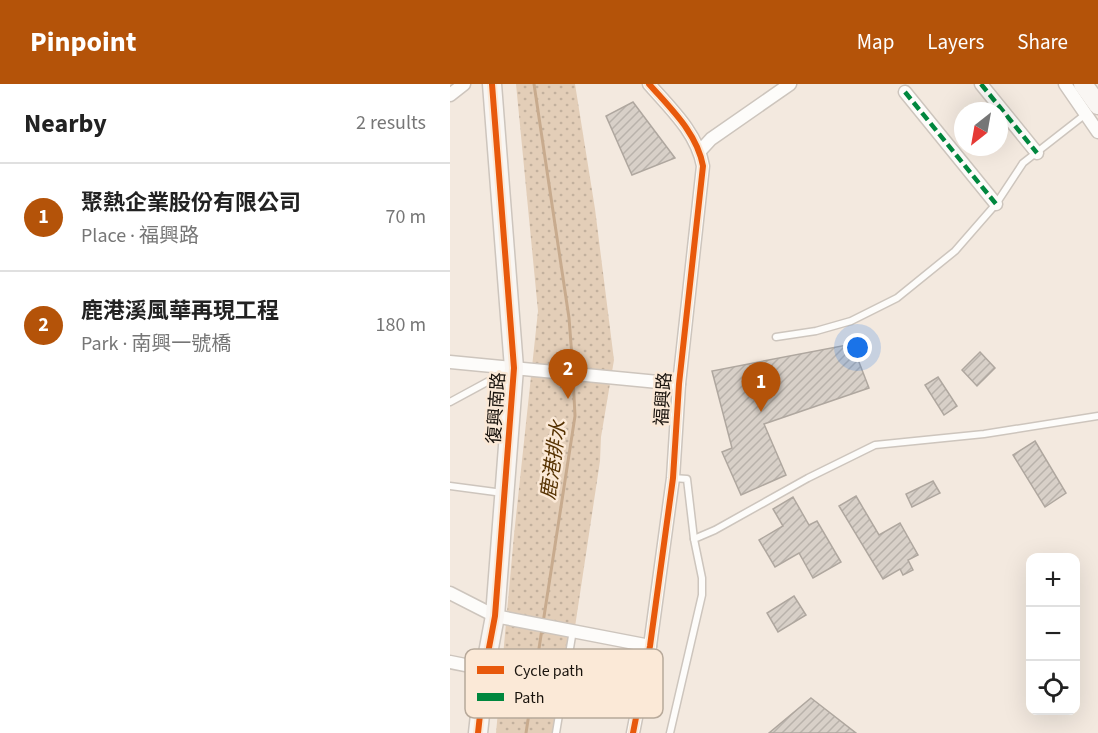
<!DOCTYPE html>
<html lang="en">
<head>
<meta charset="utf-8">
<style>
  :root { --surface:#fff; --page:#f6f6f6; --text:#222; --muted:#767676; --line:#e0e0e0; --accent:#b45309 }
  body { margin:0; font-family:"Source Sans 3","Noto Sans TC",sans-serif; background:var(--page); color:var(--text) }
  .controls { position:absolute; right:18px; bottom:18px; display:grid; overflow:hidden; border-radius:12px; box-shadow:0 6px 24px #0002 }
  .controls button { width:54px; height:54px; display:grid; place-items:center; padding:0; border:0; border-bottom:2px solid var(--line); background:var(--surface); color:var(--text); font:30px sans-serif }
  .compass { position:absolute; left:504px; top:18px; width:54px; height:54px; border-radius:50%; background:var(--surface); box-shadow:0 6px 24px #0002; rotate:211deg }
  .you { position:absolute; left:408px; top:264px; width:21px; height:21px; margin:-15px; border:4px solid #fff; border-radius:50%; background:#1a73e8; box-shadow:0 0 0 9px #1a73e833 }
  .badge { display:grid; place-items:center; width:39px; height:39px; border-radius:50%; background:var(--accent); color:#fff; font-size:20px; font-weight:700 }
  .pin { position:absolute; translate:-50% -50px; filter:drop-shadow(0 2px 3px #0008) }
  .pin::after { content:''; position:absolute; top:32px; width:21px; height:18px; background:inherit; clip-path:polygon(0 0,100% 0,50% 100%) }
  .list { margin:0; padding:0; list-style:none }
  h2 { display:flex; justify-content:space-between; align-items:center; height:78px; margin:0; padding:0 24px; font-size:26px }
  h2 small { font-size:20px; font-weight:400; color:var(--muted) }
  .list li { display:grid; grid-template-columns:39px 1fr auto; gap:18px; align-items:center; box-sizing:border-box; height:108px; padding:0 24px; border-top:2px solid var(--line) }
  .list b { display:block; font-size:22px; white-space:nowrap }
  .list p { margin:0; font-size:20px; white-space:nowrap; color:var(--muted) }
  .list em { font-size:20px; font-style:normal; color:var(--muted) }
  .icon { flex:none; width:33px; height:33px; fill:none; stroke:currentColor; stroke-width:2; stroke-linecap:round; stroke-linejoin:round }
  .map { position:relative; flex:none; width:648px; height:649px; overflow:hidden }
  header { display:flex; align-items:center; gap:36px; box-sizing:border-box; height:84px; padding:0 30px; background:var(--accent); color:#fff }
  header strong { font-size:28px }
  nav { display:flex; gap:33px; margin-inline-start:auto; font-size:21px }
  main { display:flex }
  aside { flex:1; background:var(--surface) }
  .map>svg:first-child { display:block }
  .park { fill:url(#park-dots) }
  .lines { fill:none; stroke-linecap:round; stroke-linejoin:round }
  .stream { stroke:#c8ab8e; stroke-width:3 }
  .building { fill:url(#building-hatch); stroke:#afa79f; stroke-width:1.5 }
  .lane-casing { stroke:#cdc5bd; stroke-width:9 }
  .street-casing { stroke:#cdc5bd; stroke-width:15 }
  .secondary-casing { stroke:#cdc5bd; stroke-width:21 }
  .lane { stroke:#fdfcfa; stroke-width:6 }
  .street { stroke:#fdfcfa; stroke-width:12 }
  .secondary { stroke:#f9f6f3; stroke-width:18 }
  .quiet { stroke:#00873e; stroke-width:4.5; stroke-dasharray:9 4.5; stroke-linecap:butt }
  .cycleway-casing { stroke:#fbe9d7; stroke-width:10 }
  .cycleway { stroke:#e8590c; stroke-width:6 }
  .labels { text-anchor:middle; stroke-width:5; stroke-linejoin:round; paint-order:stroke }
  .street-label { font-size:18px; fill:#19130d; stroke:#fbe9d7 }
  .water-label { font-size:20px; font-style:italic; fill:#563202; stroke:#fbe9d7 }
  .key { fill:#fbe9d7; stroke:#b7a99a; stroke-width:1.5 }
  .key-label { font-size:16px; fill:#19130d }
</style>
</head>
<body>
<header>
<strong>Pinpoint</strong>
<nav><a>Map</a><a>Layers</a><a>Share</a></nav>
</header>
<main>
<aside>
<h2>Nearby<small>2 results</small></h2>
<ul class="list">
<li><span class="badge">1</span><div><b>聚熱企業股份有限公司</b><p>Place · 福興路</p></div><em>70 m</em></li>
<li><span class="badge">2</span><div><b>鹿港溪風華再現工程</b><p>Park · 南興一號橋</p></div><em>180 m</em></li>
</ul>
</aside>
<div class="map">
<svg width="648" height="649" viewBox="0 0 648 649">
  <defs>
    <pattern id="park-dots" width="8" height="8" patternUnits="userSpaceOnUse" patternTransform="scale(1.5)"><rect width="8" height="8" fill="#e3ceb8"/><path d="M2 2h.1M6 6h.1" fill="none" stroke="#c2b09d" stroke-width="1.8" stroke-linecap="round"/></pattern>
    <pattern id="building-hatch" width="6" height="6" patternUnits="userSpaceOnUse" patternTransform="scale(1.5)"><rect width="6" height="6" fill="#d8d0c8"/><path d="M-1 1l2-2M0 6l6-6M5 7l2-2" fill="none" stroke="#b9b2ab"/></pattern>
  </defs>
  <rect width="100%" height="100%" fill="#f3e9df"/>
  <!-- park -->
  <path class="park" d="M66,0H125L145,125L164,276L151,353L150,377L109,649H46L64,451L88,227Z"/>
  <g class="lines">
    <!-- stream -->
    <g class="stream">
      <path d="M84,0L119,234L123,286"/>
      <path d="M93,539L125,332L123,293"/>
      <path d="M76,649L92,545"/>
    </g>
  </g>
  <!-- building -->
  <g class="building">
    <path d="M183,18L225,74L182,91L156,32Z"/>
    <path d="M402,260L419,304L314,340L336,391L291,411L272,368L282,364L262,287Z"/>
    <path d="M530,268L545,284L527,302L512,286Z"/>
    <path d="M488,293L507,322L494,331L475,301Z"/>
    <path d="M585,357L616,409L595,423L563,371Z"/>
    <path d="M483,397L490,409L462,423L456,410Z"/>
    <path d="M406,412L429,451L450,439L468,471L458,476L463,486L453,491L450,485L433,495L389,422Z"/>
    <path d="M343,413L359,441L367,437L391,478L363,494L349,469L325,483L309,456L333,442L323,425Z"/>
    <path d="M344,512L356,531L328,548L317,529Z"/>
    <path d="M361,614L406,649H319Z"/>
  </g>
  <g class="lines">
    <defs>
      <g id="lane">
        <path d="M326,253L366,247L401,237L447,214L505,167L546,120L573,79L637,29"/>
        <path d="M0,318L61,285"/>
        <path d="M223,394L237,395L244,455"/>
        <path d="M0,402L53,409"/>
        <path d="M106,649L123,546"/>
        <path d="M220,649L252,511V494L244,455L265,446L358,394L425,361L534,350L648,332"/>
      </g>
      <g id="street">
        <path d="M531,0L587,69"/>
        <path d="M615,0L648,48"/>
        <path d="M455,8L546,120"/>
        <path d="M0,11L14,0"/>
        <path d="M250,67L261,55L340,0"/>
        <path d="M0,278L229,300"/>
        <path d="M0,509L45,532L200,562"/>
        <path d="M0,578L35,585"/>
        <path d="M183,649L200,562L223,394L229,300L253,82C247,49 221,25 199,0"/>
      </g>
      <g id="secondary">
        <path d="M633,0L648,21"/>
        <path d="M28,649L35,585L45,532L64,284L42,0"/>
      </g>
    </defs>
    <!-- lane casing -->
    <use href="#lane" class="lane-casing"/>
    <!-- street casing -->
    <use href="#street" class="street-casing"/>
    <!-- secondary casing -->
    <use href="#secondary" class="secondary-casing"/>
    <!-- lane -->
    <use href="#lane" class="lane"/>
    <!-- street -->
    <use href="#street" class="street"/>
    <!-- secondary -->
    <use href="#secondary" class="secondary"/>
    <!-- quiet -->
    <g class="quiet">
      <path d="M531,0L587,69"/>
      <path d="M455,8L546,120"/>
    </g>
    <defs>
      <g id="cycleway">
        <path d="M28,649L35,585L45,532L64,284L42,0"/>
        <path d="M183,649L200,562L223,394L229,300L253,82C247,49 221,25 199,0"/>
      </g>
    </defs>
    <!-- cycleway casing -->
    <use href="#cycleway" class="cycleway-casing"/>
    <!-- cycleway -->
    <use href="#cycleway" class="cycleway"/>
  </g>
  <g class="labels">
    <!-- street labels -->
    <g class="street-label">
      <text transform="translate(213 315) rotate(-86)" y="6">福興路</text>
      <text transform="translate(46 324) rotate(-86)" y="6">復興南路</text>
    </g>
    <!-- water labels -->
    <g class="water-label">
      <text transform="translate(103 376) rotate(-82)" y="7">鹿港排水</text>
    </g>
  </g>
  <!-- legend -->
  <rect x="15" y="565" width="198" height="69" rx="9" class="key"/>
  <rect x="27" y="582" width="27" height="8" fill="#e8590c"/>
  <rect x="27" y="609" width="27" height="8" fill="#00873e"/>
  <g class="key-label">
    <text x="64" y="592">Cycle path</text>
    <text x="64" y="619">Path</text>
  </g>
</svg>
<div class="controls">
<button>+</button>
<button>−</button>
<button><svg class="icon" aria-label="locate" viewBox="0 0 24 24"><circle cx="12" cy="12" r="6"/><path d="M12 2v4M12 18v4M2 12h4M18 12h4"/></svg></button>
</div>
<svg class="compass" viewBox="-18 -18 36 36"><path d="M0-13l5 13h-10z" fill="#e53935"/><path d="M0 13l5-13h-10z" fill="#767676"/></svg>
<div class="you"></div>
<div class="pin badge" style="left:311px;top:328px">1</div>
<div class="pin badge" style="left:118px;top:315px">2</div>
</div>
</main>
</body>
</html>
